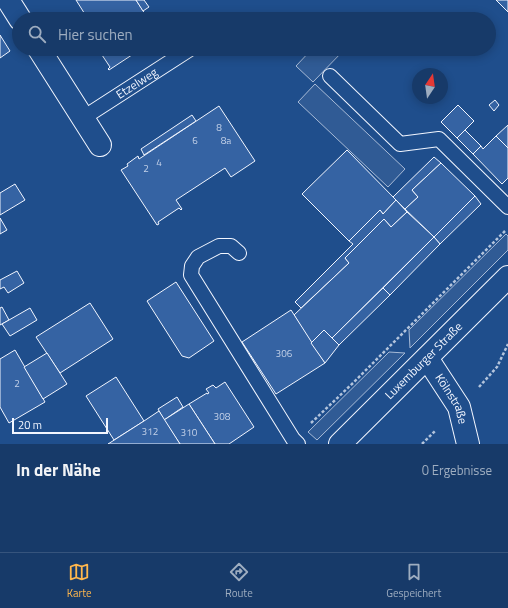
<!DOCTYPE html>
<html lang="de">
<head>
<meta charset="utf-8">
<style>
  :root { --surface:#173a69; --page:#20416f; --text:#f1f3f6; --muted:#9eadc0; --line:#36547d; --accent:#ffb74d }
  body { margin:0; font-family:"Titillium Web",sans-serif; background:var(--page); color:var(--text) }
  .compass { position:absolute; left:412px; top:68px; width:36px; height:36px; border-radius:50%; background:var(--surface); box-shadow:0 2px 10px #0003; rotate:13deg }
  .scale { position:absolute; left:12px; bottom:10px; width:96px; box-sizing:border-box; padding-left:4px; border:2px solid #f2f6ff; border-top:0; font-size:11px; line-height:14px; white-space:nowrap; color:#f2f6ff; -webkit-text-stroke:3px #1f4e8c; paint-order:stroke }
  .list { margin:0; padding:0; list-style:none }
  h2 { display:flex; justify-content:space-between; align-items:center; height:52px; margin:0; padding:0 16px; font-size:17px }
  h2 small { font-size:13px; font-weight:400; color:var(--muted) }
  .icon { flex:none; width:22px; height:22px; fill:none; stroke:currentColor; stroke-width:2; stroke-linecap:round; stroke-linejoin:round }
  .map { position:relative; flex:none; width:508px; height:444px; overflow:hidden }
  .search { position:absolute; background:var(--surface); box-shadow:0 2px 10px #0003; left:12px; right:12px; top:12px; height:44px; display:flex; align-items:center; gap:10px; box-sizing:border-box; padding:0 14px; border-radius:22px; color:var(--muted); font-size:15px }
  .sheet { height:108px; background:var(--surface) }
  nav { display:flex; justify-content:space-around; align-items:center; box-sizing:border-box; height:56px; border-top:1px solid var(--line); background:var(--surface); font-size:11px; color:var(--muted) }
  nav a { display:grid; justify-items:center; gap:2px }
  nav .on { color:var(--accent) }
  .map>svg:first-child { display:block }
  .parking { fill:#305b95; stroke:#a8bbd7 }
  .building { fill:#3563a3; stroke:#f2f6ff }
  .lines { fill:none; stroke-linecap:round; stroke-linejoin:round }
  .lane-casing { stroke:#f2f6ff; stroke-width:16 }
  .street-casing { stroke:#f2f6ff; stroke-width:24 }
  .secondary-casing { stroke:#f2f6ff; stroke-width:24 }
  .path { stroke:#b3c4dc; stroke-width:2.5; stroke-dasharray:3 2; stroke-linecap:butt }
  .lane { stroke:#1f4e8c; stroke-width:14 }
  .street { stroke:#1f4e8c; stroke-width:22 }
  .secondary { stroke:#1f4e8c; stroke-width:22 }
  .labels { text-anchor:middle; stroke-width:3; stroke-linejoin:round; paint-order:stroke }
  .number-label { font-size:10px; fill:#c3d1e8 }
  .street-label { font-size:12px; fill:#f2f6ff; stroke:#1f4e8c }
</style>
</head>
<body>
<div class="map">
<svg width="508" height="444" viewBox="0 0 508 444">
  <rect width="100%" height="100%" fill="#1f4e8c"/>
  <!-- parking -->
  <g class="parking">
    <path d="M312,49H342L344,50L313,82L296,66Z"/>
    <path d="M315,84L405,169L388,187L298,102Z"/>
    <path d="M506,234L508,236V250L410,348L409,330Z"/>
    <path d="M389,352L405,353L317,440L308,432Z"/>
  </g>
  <!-- building -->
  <g class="building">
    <path d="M76,0H136L147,17L149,16L151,19H88Z"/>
    <path d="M136,0H144L149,7L143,11Z"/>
    <path d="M496,0H508V12Z"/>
    <path d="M0,35L10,51L0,58Z"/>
    <path d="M98,49H141L109,70L108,69L110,67Z"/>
    <path d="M495,100L499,105L494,111L489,105Z"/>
    <path d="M458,105L474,121L457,138L441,122Z"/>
    <path d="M219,106L255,161L231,177L225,168L176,200L182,209L181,210L179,208L158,222L159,224L157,225L121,170L128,166L127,164L138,156L139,159Z"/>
    <path d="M192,115L196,121L144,155L141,149Z"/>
    <path d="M508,125V148L496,136Z"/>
    <path d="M465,130L481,146L473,154L457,138Z"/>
    <path d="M496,136L508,148V178L502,184L473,154L481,146L483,149Z"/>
    <path d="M347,150L396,200L383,214L380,210L349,241L302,194Z"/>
    <path d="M434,157L441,163L412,190L418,197L405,209L393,197Z"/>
    <path d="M441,163L475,196L434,237L405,209L418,197L412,190Z"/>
    <path d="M15,184L25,200L0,215V193Z"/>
    <path d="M475,196L481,204L440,244L434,237Z"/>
    <path d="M396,200L407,212L391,227L384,219L345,258L349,263L301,308L295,302L353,244L349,241L380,210L383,214Z"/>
    <path d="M407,212L434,237L332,338L324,330L311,343L294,315L349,263L345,258L384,219L391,227Z"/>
    <path d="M0,218L7,230L0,234Z"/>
    <path d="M434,237L440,244L390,295L383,288Z"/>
    <path d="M17,271L24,283L8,293L4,287L0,289V280Z"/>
    <path d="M176,282L214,341L189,358L182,356L147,301Z"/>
    <path d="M383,288L390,295L339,345L332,338Z"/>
    <path d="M90,303L113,339L60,373L36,337Z"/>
    <path d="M2,307L9,320L0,325V308Z"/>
    <path d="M30,308L37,320L10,336L2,324Z"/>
    <path d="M291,310L325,363L276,394L242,342Z"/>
    <path d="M324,330L339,345L325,363L311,343Z"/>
    <path d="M15,350L45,402L9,423L0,407V359Z"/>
    <path d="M47,353L67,384L43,399L24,367Z"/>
    <path d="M116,377L144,421L114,440L86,396Z"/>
    <path d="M225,382L254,427L229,444H215L189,404L207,393V394L209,393L206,389L213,385L216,388Z"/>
    <path d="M177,397L183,407L164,420L158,409Z"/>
    <path d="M189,404L215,444H180L164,420Z"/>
    <path d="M159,411L180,444H108L144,421Z"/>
  </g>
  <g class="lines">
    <defs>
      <g id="lane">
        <path d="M330,76L400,144L439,139L508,207"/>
        <path id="s1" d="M83,118L190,49"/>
        <path d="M239,253L231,246H219L198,257L192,266L191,275L293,439L298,444"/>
      </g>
      <g id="street">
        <path d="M8,0L20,19"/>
        <path d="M39,49L100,145"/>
        <path id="s2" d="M427,358L459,407L468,444"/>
      </g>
      <g id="secondary">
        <path id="s3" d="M340,444L508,277"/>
      </g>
    </defs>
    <!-- lane casing -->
    <use href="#lane" class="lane-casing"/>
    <!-- street casing -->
    <use href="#street" class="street-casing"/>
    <!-- secondary casing -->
    <use href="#secondary" class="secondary-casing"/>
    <!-- path -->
    <g class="path">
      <path d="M479,387L497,367L508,344"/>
      <path d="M311,423L353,383L505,231"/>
      <path d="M422,444L436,430"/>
    </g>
    <!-- lane -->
    <use href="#lane" class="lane"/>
    <!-- street -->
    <use href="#street" class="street"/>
    <!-- secondary -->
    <use href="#secondary" class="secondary"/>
  </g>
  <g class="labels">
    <!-- number labels -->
    <g class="number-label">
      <text x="219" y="131">8</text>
      <text x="195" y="144">6</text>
      <text x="226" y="144">8a</text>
      <text x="159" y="166">4</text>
      <text x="146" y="172">2</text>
      <text x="284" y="357">306</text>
      <text x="17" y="387">2</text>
      <text x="222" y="420">308</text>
      <text x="150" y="435">312</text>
      <text x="189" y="436">310</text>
    </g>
    <!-- street labels -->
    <g class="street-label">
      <text dy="4" stroke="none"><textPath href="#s1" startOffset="64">Etzelweg</textPath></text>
      <text dy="4" stroke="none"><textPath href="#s3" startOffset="118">Luxemburger Straße</textPath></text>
      <text dy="4" stroke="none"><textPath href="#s2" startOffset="48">Kölnstraße</textPath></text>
    </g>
  </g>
</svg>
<svg class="compass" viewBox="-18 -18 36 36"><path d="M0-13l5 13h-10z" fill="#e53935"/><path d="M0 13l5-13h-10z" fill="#9eadc0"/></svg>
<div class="scale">20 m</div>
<div class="search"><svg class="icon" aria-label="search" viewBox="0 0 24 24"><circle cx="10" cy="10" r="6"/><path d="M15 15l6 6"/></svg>Hier suchen</div>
</div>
<section class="sheet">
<h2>In der Nähe<small>0 Ergebnisse</small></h2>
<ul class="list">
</ul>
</section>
<nav>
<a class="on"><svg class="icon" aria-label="map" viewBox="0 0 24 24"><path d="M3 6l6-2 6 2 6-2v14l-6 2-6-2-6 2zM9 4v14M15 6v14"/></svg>Karte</a>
<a><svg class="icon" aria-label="directions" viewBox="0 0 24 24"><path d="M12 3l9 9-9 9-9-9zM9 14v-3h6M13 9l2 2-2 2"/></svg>Route</a>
<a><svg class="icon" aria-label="saved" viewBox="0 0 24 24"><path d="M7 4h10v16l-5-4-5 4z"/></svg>Gespeichert</a>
</nav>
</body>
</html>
